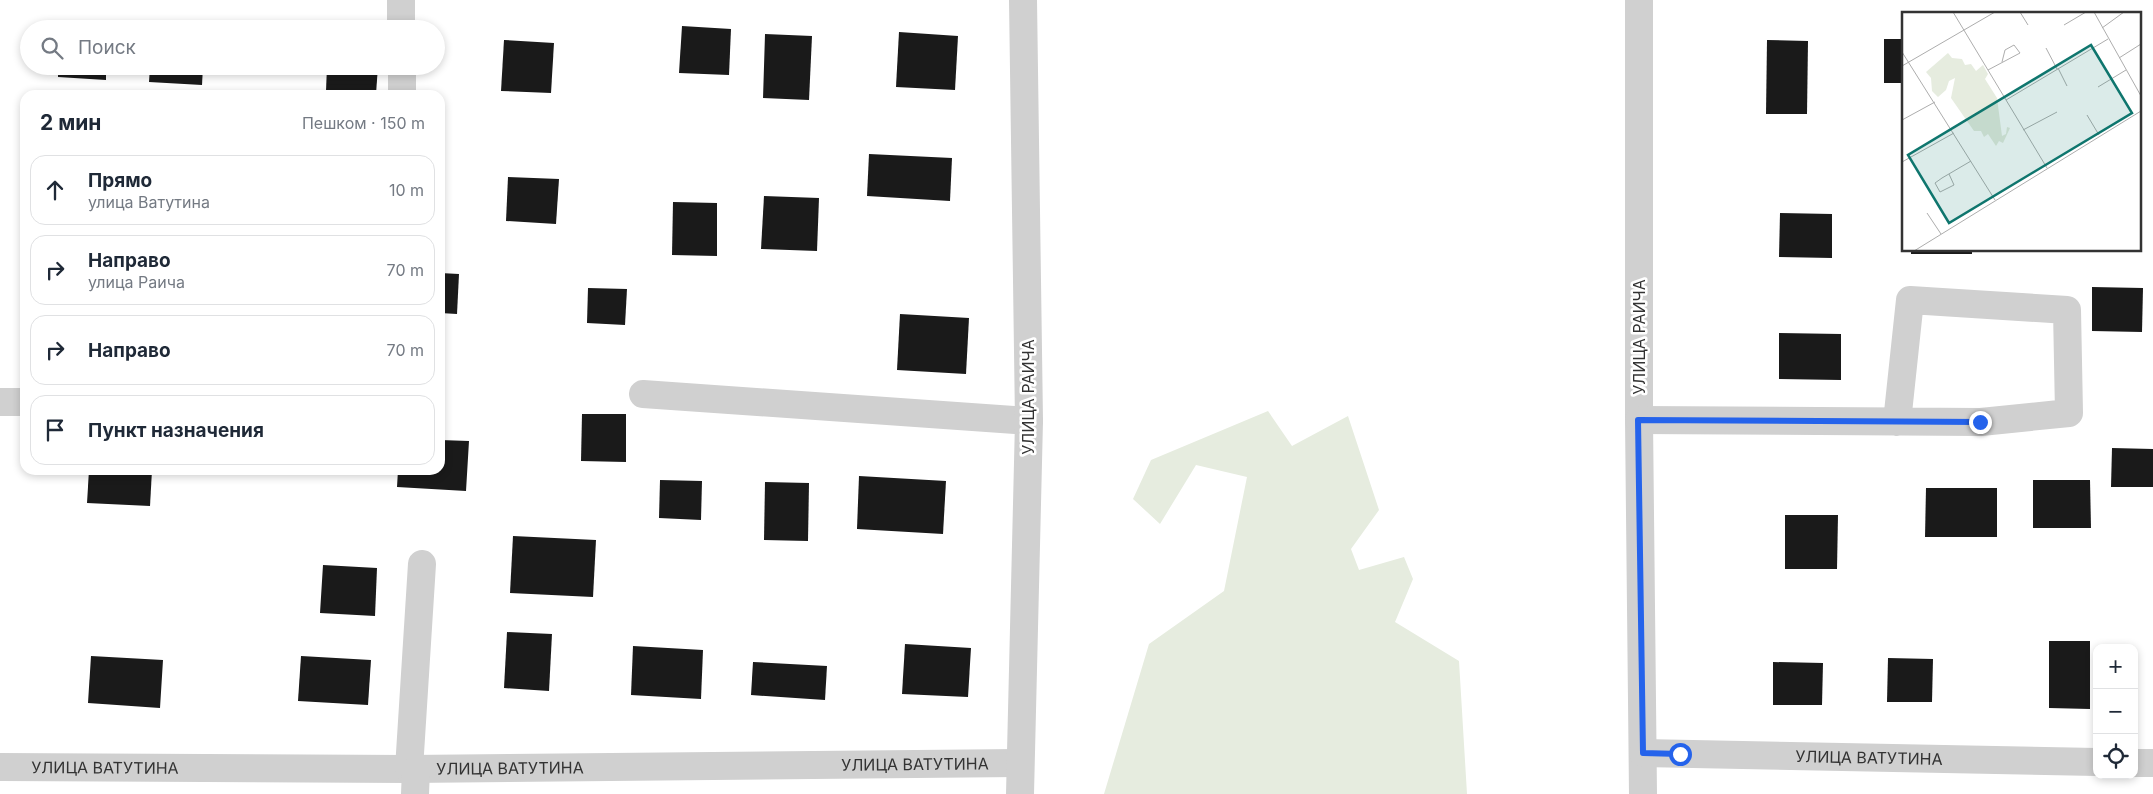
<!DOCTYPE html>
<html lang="ru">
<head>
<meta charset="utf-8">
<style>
  :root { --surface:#fff; --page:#f2f2f3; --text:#1f2937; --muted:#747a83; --line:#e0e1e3 }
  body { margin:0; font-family:Inter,sans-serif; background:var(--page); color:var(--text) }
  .controls { position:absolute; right:15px; bottom:15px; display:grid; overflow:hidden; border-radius:10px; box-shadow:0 2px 8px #0003 }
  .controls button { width:45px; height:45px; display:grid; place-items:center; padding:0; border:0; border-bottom:1px solid var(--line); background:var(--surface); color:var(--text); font:25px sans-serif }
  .stop { position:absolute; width:15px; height:15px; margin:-11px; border:4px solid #2563eb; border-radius:50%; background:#fff }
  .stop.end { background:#2563eb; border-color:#fff; box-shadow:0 1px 5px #0008 }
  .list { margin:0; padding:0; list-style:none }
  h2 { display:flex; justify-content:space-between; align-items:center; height:65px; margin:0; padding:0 20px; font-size:21px }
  h2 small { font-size:16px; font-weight:400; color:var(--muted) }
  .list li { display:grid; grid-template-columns:32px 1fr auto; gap:15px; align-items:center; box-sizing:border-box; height:70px; margin:0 10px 10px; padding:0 10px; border:1px solid var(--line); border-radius:15px }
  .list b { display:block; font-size:19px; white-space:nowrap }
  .list p { margin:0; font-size:16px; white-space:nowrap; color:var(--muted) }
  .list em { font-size:16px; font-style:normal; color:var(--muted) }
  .icon { flex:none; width:28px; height:28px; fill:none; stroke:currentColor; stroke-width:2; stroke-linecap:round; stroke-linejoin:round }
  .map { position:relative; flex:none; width:2153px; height:794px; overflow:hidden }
  .search { position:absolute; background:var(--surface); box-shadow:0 2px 8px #0003; left:20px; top:20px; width:425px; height:55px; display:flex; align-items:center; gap:12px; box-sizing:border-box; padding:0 18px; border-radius:28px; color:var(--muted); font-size:19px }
  .panel { position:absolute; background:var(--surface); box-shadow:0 2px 8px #0003; left:20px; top:90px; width:425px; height:385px; border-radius:15px }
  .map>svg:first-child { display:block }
  .green { fill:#e6ecdf }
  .building { fill:#1a1a1a }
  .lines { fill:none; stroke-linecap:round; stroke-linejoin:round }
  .minor { stroke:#d0d0d0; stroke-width:28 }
  .route { stroke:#2563eb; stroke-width:6 }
  .labels { text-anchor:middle; stroke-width:5; stroke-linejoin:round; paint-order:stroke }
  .street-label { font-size:16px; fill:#333; stroke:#fff }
  .inset-road { fill:none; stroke:#adadad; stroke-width:1 }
  .view { fill:#0f766e; fill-opacity:0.15; stroke:#0f766e; stroke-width:2.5 }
  .inset-edge { fill:none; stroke:#333; stroke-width:2.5 }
</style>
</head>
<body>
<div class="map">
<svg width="2153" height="794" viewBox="0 0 2153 794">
  <rect width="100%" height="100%" fill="#fff"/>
  <!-- green -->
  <path class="green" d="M1268,411L1292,446L1348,416L1379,510L1351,549L1359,570L1404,557L1413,579L1395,622L1459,661L1467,794H1104L1149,644L1224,591L1247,477L1196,465L1160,524L1133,499L1151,460Z"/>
  <!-- building -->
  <g class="building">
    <path d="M682,26L731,29L729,75L679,73Z"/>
    <path d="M899,32L958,36L955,90L896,87Z"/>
    <path d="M765,34L812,36L809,100L763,98Z"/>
    <rect x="1884" y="39" width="19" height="44"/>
    <path d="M504,40L554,43L551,93L501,91Z"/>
    <path d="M1767,40L1808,41L1807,114H1766Z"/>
    <path d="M58,66H106V80L58,77Z"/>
    <path d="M150,66H203L202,85L149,82Z"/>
    <path d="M327,66H378L376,94L326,91Z"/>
    <path d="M869,154L952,158L950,201L867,196Z"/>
    <path d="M508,177L559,179L556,224L506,221Z"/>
    <path d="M764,196L819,198L817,251L761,249Z"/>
    <path d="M673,202L717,203V256L672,255Z"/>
    <path d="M1780,213L1832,214V258L1779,257Z"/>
    <rect x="1911" y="250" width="61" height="4"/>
    <rect x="2016" y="250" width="23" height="2"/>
    <path d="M440,273L459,274L457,314L440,313Z"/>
    <path d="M2092,287L2143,288L2142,332L2092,331Z"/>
    <path d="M588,288L627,289L625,325L587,323Z"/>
    <path d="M900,314L969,318L966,374L897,370Z"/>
    <path d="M1779,333L1841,334V380L1779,379Z"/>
    <path d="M582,414H626V462L581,461Z"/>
    <path d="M440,440L469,441L466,491L397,487L398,470H440Z"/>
    <path d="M2112,448L2153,449V487H2111Z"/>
    <path d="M89,470H152L150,506L87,503Z"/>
    <path d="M859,476L946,481L943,534L857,529Z"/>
    <path d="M660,480L702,481L701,520L659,518Z"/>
    <path d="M2033,480H2090L2091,528H2033Z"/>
    <path d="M765,482L809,483L808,541L764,540Z"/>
    <path d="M1926,488H1997V537H1925Z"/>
    <path d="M1785,515H1838L1837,569H1785Z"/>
    <path d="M513,536L596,540L593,597L510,593Z"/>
    <path d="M323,565L377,568L375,616L320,613Z"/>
    <path d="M507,632L552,634L549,691L504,688Z"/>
    <path d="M2049,641H2090V709L2049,708Z"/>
    <path d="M905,644L971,648L968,697L902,694Z"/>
    <path d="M633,646L703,650L701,699L631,695Z"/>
    <path d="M91,656L163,660L160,708L88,703Z"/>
    <path d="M301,656L371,660L368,705L298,701Z"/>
    <path d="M1888,658L1933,659L1932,702H1887Z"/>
    <path d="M753,662L827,666L825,700L751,695Z"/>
    <path d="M1773,662L1823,663L1822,705H1773Z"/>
  </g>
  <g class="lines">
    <!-- minor -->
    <g class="minor">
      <path d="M401,0V29"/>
      <path d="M1639,0V420L1643,794"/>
      <path d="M402,66V95"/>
      <path d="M643,394L1029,421"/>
      <path d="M0,402H25"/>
      <path d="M1639,420L1981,422L2069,413L2067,310L1910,300L1897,422"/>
      <path id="s1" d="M1643,753L2097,762"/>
      <path d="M2134,763H2153"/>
      <path id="s2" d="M0,767L409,769L1020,763"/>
      <path d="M409,769L422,564"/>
      <path d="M415,794L416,769"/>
      <path d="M1020,794L1029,421L1023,0"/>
    </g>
  </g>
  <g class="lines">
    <!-- route -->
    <path class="route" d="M1680,754L1643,753L1638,420L1980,422"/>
  </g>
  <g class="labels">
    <!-- street labels -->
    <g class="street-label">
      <text transform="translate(1639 337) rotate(-90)" y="6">УЛИЦА РАИЧА</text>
      <text transform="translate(1028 397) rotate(-90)" y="6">УЛИЦА РАИЧА</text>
      <text dy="6" stroke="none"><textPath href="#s1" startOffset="226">УЛИЦА ВАТУТИНА</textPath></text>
      <text dy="6" stroke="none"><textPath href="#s2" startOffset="915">УЛИЦА ВАТУТИНА</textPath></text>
      <text dy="6" stroke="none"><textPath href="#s2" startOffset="105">УЛИЦА ВАТУТИНА</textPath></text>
      <text dy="6" stroke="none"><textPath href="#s2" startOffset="510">УЛИЦА ВАТУТИНА</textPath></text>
    </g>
  </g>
  <!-- overview -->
  <g transform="translate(1902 12)">
    <rect width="239" height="239" fill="#fff"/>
    <path d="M46,41L50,46L60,47L63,53L69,52L74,59L81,53L86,62L83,67L95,86L100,124L104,122L105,115L108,116L101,131L97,129L94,134L86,122L82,125L79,119H72L49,86L53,66L47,69L44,78L36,85L30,79L29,66L24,60Z" fill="#e6ecdf"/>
    <path class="inset-road" d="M51,0L145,156M118,0L126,13M192,0L239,84M162,13L184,0M200,16L222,0M144,36L155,57M0,40L93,188M217,46L239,32M0,54L93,0M156,56L165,74M86,58L118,41L112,33L103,38L100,50M196,75L224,58M104,88L206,27M185,103L197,123M0,108L33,90M121,118L155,100M0,150L52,121M47,162L52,173L38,180L33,171L40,166L69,149M25,201L39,222M12,239L239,99"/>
    <path class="view" d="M189,33L230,101L47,211L6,143Z"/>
    <rect width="239" height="239" class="inset-edge"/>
  </g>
</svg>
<div class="controls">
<button>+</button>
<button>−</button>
<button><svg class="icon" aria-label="locate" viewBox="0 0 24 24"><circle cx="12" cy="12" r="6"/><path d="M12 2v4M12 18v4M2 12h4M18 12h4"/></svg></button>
</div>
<div class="stop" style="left:1680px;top:754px"></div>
<div class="stop end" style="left:1980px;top:422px"></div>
<div class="search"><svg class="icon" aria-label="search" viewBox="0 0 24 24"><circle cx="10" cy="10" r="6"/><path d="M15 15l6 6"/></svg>Поиск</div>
<section class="panel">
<h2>2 мин<small>Пешком · 150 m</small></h2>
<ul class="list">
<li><svg class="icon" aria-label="ahead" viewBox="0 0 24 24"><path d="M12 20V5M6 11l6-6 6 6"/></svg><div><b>Прямо</b><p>улица Ватутина</p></div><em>10 m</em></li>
<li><svg class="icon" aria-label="right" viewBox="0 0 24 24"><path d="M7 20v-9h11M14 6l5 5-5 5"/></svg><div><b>Направо</b><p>улица Раича</p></div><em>70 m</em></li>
<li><svg class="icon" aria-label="right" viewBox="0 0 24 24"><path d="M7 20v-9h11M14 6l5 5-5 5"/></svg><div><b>Направо</b></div><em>70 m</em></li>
<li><svg class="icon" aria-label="arrive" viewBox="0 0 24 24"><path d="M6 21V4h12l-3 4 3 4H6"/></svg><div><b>Пункт назначения</b></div></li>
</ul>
</section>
</div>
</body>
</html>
